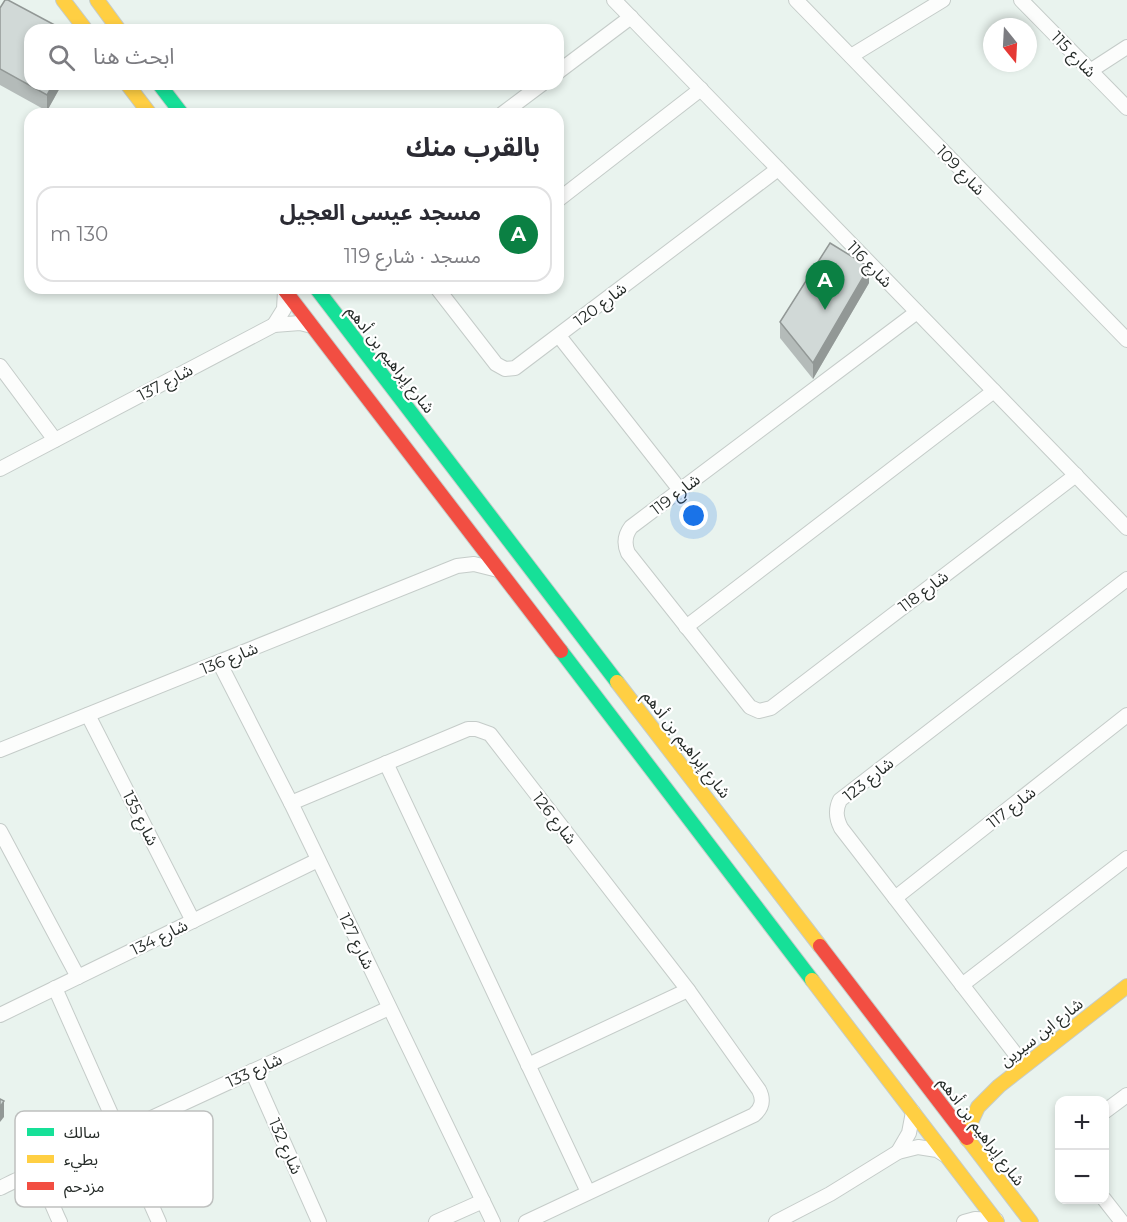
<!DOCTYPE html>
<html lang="ar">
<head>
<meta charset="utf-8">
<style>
  :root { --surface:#fff; --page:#f2f2f3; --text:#2b2b33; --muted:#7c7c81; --line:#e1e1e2; --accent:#0b8043 }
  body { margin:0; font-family:Montserrat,"Noto Sans Arabic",sans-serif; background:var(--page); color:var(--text); direction:rtl }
  .controls { position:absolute; right:18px; bottom:18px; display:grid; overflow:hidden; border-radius:12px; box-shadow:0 3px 9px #0003 }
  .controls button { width:54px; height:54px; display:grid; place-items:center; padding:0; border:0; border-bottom:2px solid var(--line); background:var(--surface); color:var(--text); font:30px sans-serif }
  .compass { position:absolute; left:983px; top:18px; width:54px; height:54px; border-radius:50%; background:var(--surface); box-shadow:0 3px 9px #0003; rotate:162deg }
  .you { position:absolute; left:694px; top:516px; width:21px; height:21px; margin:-15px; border:4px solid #fff; border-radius:50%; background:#1a73e8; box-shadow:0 0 0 9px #1a73e833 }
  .badge { display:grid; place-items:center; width:39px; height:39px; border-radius:50%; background:var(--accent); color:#fff; font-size:20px; font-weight:700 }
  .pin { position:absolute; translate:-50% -50px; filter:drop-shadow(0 2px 3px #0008) }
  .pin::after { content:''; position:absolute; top:32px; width:21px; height:18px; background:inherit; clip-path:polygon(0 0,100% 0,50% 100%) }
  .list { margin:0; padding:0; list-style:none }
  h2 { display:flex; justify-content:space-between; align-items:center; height:78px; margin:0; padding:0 24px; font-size:26px }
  h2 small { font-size:20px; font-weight:400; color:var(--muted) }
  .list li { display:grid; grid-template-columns:39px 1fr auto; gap:18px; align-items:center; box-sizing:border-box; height:96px; margin:0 12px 12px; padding:0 12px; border:2px solid var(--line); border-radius:18px }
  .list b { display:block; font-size:22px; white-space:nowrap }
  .list p { margin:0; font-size:20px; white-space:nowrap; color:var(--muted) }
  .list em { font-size:20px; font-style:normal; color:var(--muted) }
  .icon { flex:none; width:33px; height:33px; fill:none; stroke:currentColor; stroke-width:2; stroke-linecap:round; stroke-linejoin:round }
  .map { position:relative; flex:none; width:1127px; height:1222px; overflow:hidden; direction:ltr }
  .search { position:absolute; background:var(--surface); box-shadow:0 3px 9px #0003; left:24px; top:24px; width:540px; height:66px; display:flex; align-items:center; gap:15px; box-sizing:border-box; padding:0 21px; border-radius:18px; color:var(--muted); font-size:22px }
  .panel { position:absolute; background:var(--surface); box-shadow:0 3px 9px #0003; left:24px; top:108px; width:540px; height:186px; border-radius:18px; direction:rtl }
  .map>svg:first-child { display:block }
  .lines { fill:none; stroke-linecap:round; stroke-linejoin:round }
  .street-casing { stroke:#c5ccc9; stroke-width:16 }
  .fast-casing { stroke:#c5ccc9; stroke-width:16 }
  .slow-casing { stroke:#c5ccc9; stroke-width:16 }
  .jam-casing { stroke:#c5ccc9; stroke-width:16 }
  .street { stroke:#fcfdfc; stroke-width:14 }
  .fast { stroke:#16e098; stroke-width:14 }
  .slow { stroke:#ffcf43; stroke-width:14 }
  .jam { stroke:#f24e42; stroke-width:14 }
  .wall { fill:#b4bbb9 }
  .shaded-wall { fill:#929896 }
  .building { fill:#d1d9d7; stroke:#929896; stroke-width:1.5 }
  .labels { text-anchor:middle; stroke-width:4.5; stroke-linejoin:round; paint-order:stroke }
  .street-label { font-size:16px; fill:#262c29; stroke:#fff }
  .key { fill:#fff; stroke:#bec0bf; stroke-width:1.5 }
  .key-label { font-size:16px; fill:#262c29 }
</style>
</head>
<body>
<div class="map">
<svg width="1127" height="1222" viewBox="0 0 1127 1222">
  <rect width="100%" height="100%" fill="#e9f3ee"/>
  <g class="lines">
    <defs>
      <g id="street">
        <path d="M614,0L1127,528"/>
        <path d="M796,0L1127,340"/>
        <path d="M1021,0L1127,108"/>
        <path d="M851,56L943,0"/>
        <path d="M1090,71L1127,47"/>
        <path d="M558,72L631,17"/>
        <path d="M502,114L542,84"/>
        <path d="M558,200L701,89"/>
        <path d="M437,288L496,364L505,369L515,368L778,169"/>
        <path d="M917,312L631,527C625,535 624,544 628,553L750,707L759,711L771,708L1076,475"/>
        <path d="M274,325L284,309L285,291"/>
        <path d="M559,336L680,490"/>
        <path d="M0,366L55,440"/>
        <path d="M0,469L274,325L300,323L312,326"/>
        <path d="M686,627L994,391"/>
        <path d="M219,662L291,803L493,1222"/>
        <path d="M88,715L193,921"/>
        <path d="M0,750L457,566L474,564L498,570"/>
        <path d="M386,763L588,1192"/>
        <path d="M291,803L468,729H476L490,734L688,990L759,1090C764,1100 762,1108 754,1115L526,1222"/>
        <path d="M0,831L78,977"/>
        <path d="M895,898L1127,715"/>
        <path d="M962,985L1127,858"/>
        <path d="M55,988L159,1222"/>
        <path d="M0,1015L318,860"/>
        <path d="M528,1065L688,990"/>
        <path d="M1024,1065L841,828C836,818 835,810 840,800L1127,579"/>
        <path d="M252,1071L319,1222"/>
        <path d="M1104,1112L1127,1095"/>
        <path d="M119,1133L389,1008"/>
        <path d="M898,1152L909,1133L913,1112"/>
        <path d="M0,1188C7,1185 15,1180 22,1178C44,1173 52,1207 60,1222"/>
        <path d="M1104,1199L1122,1222"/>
        <path d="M436,1222L483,1201"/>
        <path d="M776,1222L830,1194L898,1152L918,1147L937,1150L945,1155"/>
        <path d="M964,1222L975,1219L996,1220"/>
      </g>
      <g id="fast">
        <path d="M159,84L182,114"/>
        <path d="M316,288L617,682"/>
        <path d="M561,651L812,980"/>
      </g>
      <g id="slow">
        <path d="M63,0L86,30"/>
        <path d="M97,0L119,30"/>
        <path d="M127,84L150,114"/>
        <path d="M617,682L820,946"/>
        <path d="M812,980L997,1222"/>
        <path d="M967,1138L1031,1222"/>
        <path d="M967,1139L971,1122L978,1107L999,1086L1127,986"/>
      </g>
      <g id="jam">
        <path d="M283,288L561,651"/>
        <path d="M820,946L967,1138"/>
      </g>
    </defs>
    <!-- street casing -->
    <use href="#street" class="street-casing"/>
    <!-- fast casing -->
    <use href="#fast" class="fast-casing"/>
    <!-- slow casing -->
    <use href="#slow" class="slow-casing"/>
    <!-- jam casing -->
    <use href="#jam" class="jam-casing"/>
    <!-- street -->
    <use href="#street" class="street"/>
    <!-- fast -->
    <use href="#fast" class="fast"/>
    <!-- slow -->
    <use href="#slow" class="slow"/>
    <!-- jam -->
    <use href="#jam" class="jam"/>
  </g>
  <!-- wall -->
  <g class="wall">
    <path d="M0,8L62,84L47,111L0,85Z"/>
    <path d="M869,283L813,379L780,338V322Z"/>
  </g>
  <!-- shaded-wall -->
  <g class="shaded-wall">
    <path d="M53,84H62L47,111V95Z"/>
    <path d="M869,267V283L813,379V363Z"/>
    <path d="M4,1101V1117L0,1122V1107Z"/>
  </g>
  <!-- building -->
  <g class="building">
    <path d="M5,0H8L64,30H30V84H53L47,95L0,69V8Z"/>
    <path d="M830,243L869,267L813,363L780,322Z"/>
    <path d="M0,1099L4,1101L0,1107Z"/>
  </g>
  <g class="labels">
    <!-- street labels -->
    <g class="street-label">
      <text transform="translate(1074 54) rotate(46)" y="6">شارع 115</text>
      <text transform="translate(961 170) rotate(46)" y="6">شارع 109</text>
      <text transform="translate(870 264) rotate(46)" y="6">شارع 116</text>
      <text transform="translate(600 304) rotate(-37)" y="6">شارع 120</text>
      <text transform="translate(391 359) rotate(52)" y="6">شارع إبراهيم بن أدهم</text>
      <text transform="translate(165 382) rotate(-28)" y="6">شارع 137</text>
      <text transform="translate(675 494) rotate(-37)" y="6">شارع 119</text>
      <text transform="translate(923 591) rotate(-37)" y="6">شارع 118</text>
      <text transform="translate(229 658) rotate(-22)" y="6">شارع 136</text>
      <text transform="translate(687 744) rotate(52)" y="6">شارع إبراهيم بن أدهم</text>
      <text transform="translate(868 779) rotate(-39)" y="6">شارع 123</text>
      <text transform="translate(1011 807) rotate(-38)" y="6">شارع 117</text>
      <text transform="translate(141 818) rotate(63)" y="6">شارع 135</text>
      <text transform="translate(555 818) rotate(52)" y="6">شارع 126</text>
      <text transform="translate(159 937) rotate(-26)" y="6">شارع 134</text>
      <text transform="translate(357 941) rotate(64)" y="6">شارع 127</text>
      <text transform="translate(1041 1032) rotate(-38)" y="6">شارع ابن سيرين</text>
      <text transform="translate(254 1070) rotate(-25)" y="6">شارع 133</text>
      <text transform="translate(982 1131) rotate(53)" y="6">شارع إبراهيم بن أدهم</text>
      <text transform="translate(286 1146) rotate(66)" y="6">شارع 132</text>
    </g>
  </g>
  <!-- legend -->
  <rect x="15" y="1111" width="198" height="96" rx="9" class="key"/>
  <rect x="27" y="1128" width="27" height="8" fill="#16e098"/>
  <rect x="27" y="1155" width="27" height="8" fill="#ffcf43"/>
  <rect x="27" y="1182" width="27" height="8" fill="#f24e42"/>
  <g class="key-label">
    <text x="64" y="1138">سالك</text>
    <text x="64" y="1165">بطيء</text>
    <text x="64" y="1192">مزدحم</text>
  </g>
</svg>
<div class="controls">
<button>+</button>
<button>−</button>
</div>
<svg class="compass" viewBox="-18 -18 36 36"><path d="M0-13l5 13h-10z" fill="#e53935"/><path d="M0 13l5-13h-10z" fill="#7c7c81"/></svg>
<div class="you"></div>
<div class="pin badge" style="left:825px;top:310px">A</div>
<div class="search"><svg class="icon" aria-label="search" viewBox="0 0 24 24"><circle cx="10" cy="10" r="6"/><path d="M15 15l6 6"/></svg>ابحث هنا</div>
<section class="panel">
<h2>بالقرب منك<small></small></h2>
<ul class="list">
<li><span class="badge">A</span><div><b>مسجد عيسى العجيل</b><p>مسجد · شارع 119</p></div><em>130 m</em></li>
</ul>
</section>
</div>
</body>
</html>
